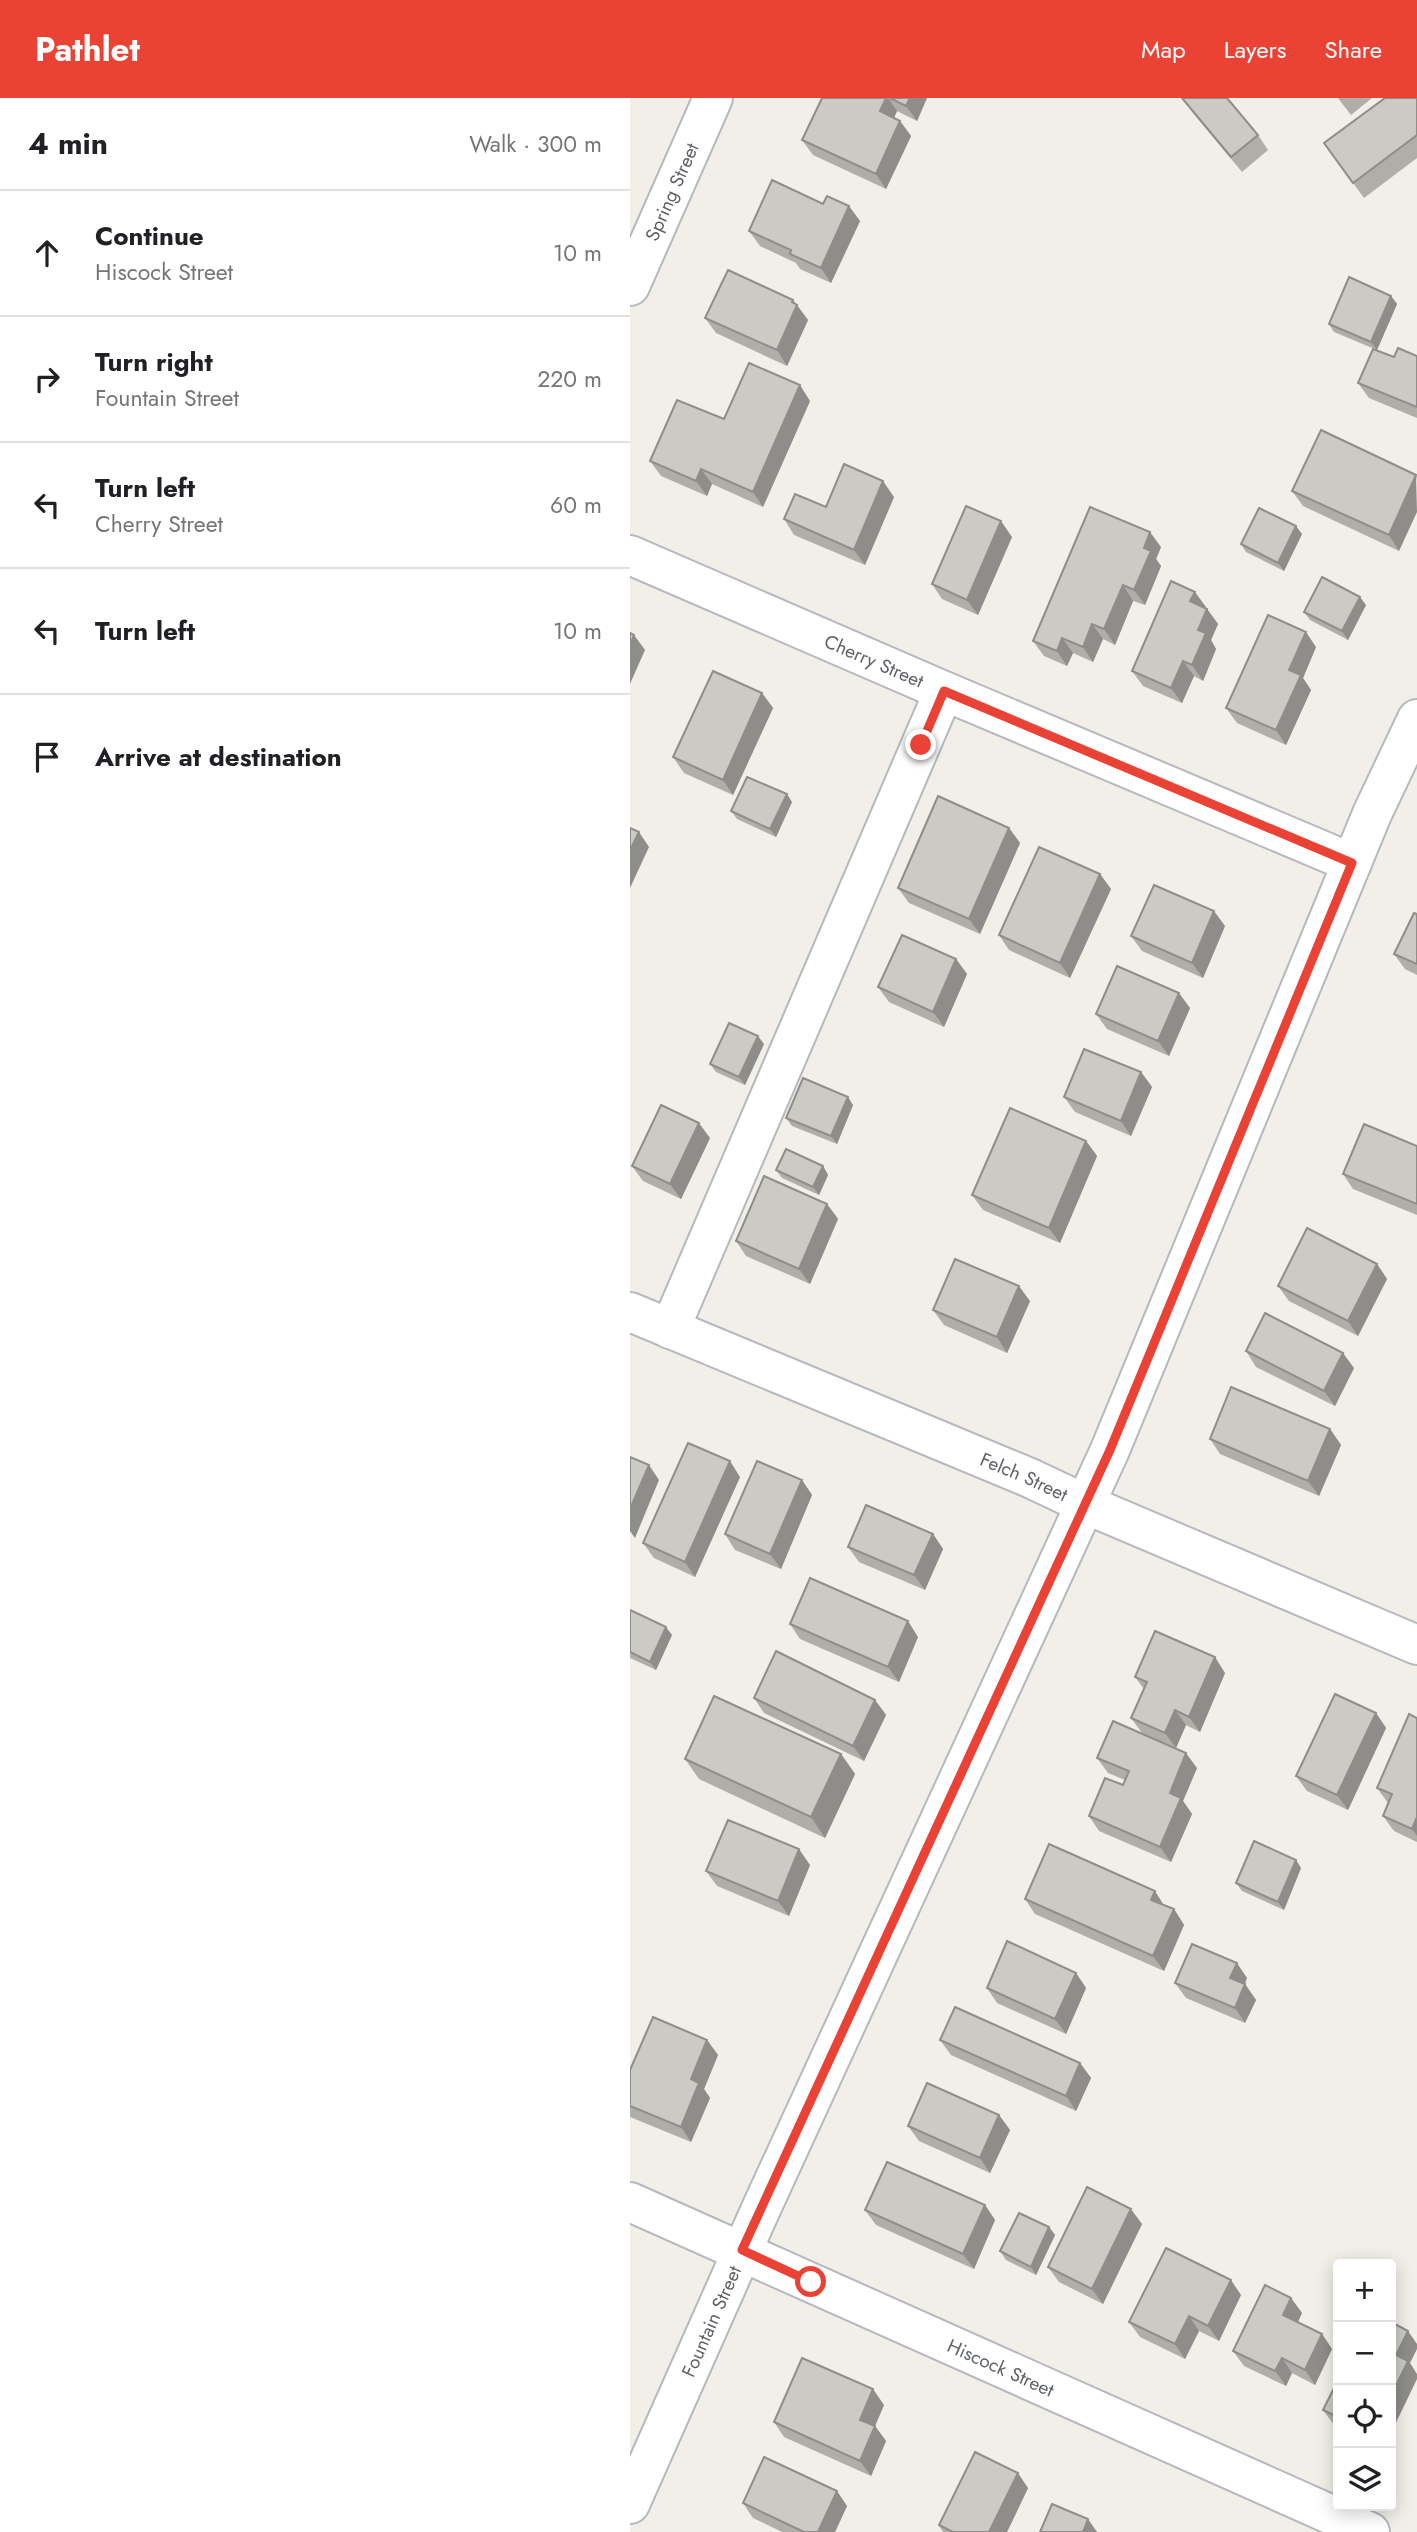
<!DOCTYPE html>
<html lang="en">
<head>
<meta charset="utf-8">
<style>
  :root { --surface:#fff; --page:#f2f2f2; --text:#202124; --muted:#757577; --line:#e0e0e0; --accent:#ea4335 }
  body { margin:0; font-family:Jost,sans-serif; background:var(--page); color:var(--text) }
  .controls { position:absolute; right:21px; bottom:21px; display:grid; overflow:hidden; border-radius:7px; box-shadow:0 4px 18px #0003 }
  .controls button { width:63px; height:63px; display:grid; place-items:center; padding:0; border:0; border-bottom:2px solid var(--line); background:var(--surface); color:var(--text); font:35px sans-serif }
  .stop { position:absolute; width:21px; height:21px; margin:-16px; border:5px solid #ea4335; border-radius:50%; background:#fff }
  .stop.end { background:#ea4335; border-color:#fff; box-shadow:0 2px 7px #0008 }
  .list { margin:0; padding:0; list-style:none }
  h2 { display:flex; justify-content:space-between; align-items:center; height:91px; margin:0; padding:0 28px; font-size:30px }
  h2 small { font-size:23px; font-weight:400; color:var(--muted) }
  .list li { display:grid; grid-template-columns:46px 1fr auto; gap:21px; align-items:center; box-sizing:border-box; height:126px; padding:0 28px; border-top:2px solid var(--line) }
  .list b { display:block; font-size:26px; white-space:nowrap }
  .list p { margin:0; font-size:23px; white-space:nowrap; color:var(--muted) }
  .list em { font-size:23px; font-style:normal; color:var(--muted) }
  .icon { flex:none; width:38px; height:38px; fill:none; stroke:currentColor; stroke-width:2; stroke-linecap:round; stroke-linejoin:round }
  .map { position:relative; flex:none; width:787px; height:2434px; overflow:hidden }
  header { display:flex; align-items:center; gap:42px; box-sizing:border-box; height:98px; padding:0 35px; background:var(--accent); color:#fff }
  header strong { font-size:33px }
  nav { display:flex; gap:38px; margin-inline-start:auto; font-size:24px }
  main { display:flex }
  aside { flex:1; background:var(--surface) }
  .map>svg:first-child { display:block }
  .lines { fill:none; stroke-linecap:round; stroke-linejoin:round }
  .minor-casing { stroke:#b5b8bc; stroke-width:42 }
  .minor { stroke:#fff; stroke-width:38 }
  .wall { fill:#afaea9 }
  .shaded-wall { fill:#8f8d8a }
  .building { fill:#cccac5; stroke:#8f8d8a; stroke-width:2 }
  .route { stroke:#ea4335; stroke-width:9 }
  .labels { text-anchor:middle; stroke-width:7; stroke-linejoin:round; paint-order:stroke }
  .street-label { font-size:19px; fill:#5f6368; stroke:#fff }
</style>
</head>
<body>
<header>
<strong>Pathlet</strong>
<nav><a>Map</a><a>Layers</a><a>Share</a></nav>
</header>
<main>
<aside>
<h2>4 min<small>Walk · 300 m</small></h2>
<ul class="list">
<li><svg class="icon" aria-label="ahead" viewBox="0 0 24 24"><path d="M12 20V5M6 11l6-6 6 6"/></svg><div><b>Continue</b><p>Hiscock Street</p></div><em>10 m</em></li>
<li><svg class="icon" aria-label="right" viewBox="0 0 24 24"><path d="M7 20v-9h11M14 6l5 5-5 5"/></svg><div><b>Turn right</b><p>Fountain Street</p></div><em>220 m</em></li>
<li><svg class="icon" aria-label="left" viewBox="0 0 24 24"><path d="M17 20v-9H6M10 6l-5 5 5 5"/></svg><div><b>Turn left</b><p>Cherry Street</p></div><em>60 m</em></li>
<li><svg class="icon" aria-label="left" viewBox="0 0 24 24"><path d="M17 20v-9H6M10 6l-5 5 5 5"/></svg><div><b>Turn left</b></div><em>10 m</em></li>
<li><svg class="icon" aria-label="arrive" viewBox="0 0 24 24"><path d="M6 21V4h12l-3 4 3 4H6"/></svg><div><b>Arrive at destination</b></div></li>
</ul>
</aside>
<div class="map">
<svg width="787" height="2434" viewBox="0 0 787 2434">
  <rect width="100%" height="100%" fill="#f1efe8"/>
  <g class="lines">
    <defs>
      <g id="minor">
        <path id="s1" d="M0,188L83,0"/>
        <path id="s2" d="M0,457L314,593L722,765"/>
        <path id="s3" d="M0,1214L400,1380L455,1406L787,1547"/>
        <path d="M40,1231L314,593"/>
        <path id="s4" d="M0,2104L740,2434"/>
        <path id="s5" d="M0,2406L130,2113L480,1352L742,716L787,621"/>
      </g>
    </defs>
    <!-- minor casing -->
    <use href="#minor" class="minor-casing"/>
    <!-- minor -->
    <use href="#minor" class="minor"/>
  </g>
  <!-- wall -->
  <g class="wall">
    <path d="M192,0H297L287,23L267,13L264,20L270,23L281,38L256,91L183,57L172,42Z"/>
    <path d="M552,0L628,37L638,52L612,74L563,15Z"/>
    <path d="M708,0H742L721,17Z"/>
    <path d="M787,0V60L734,100L705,60Z"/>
    <path d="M230,123L201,185L170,171L166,165L130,148L119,133Z"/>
    <path d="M761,198L767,206L747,252L704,234L699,226Z"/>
    <path d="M167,207L178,222L157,268L86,235L75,220Z"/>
    <path d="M787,258V320L739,300L728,285L764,259Z"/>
    <path d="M180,303L133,409L82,386L77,398L31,378L20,363Z"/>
    <path d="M787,378L769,453L673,408L662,393Z"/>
    <path d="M264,399L235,467L164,437L154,421Z"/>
    <path d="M672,436L654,473L616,454L611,446Z"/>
    <path d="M382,439L348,517L312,501L302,486Z"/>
    <path d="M531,449L526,461L531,468L515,507L503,503L485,547L473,541L463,564L443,555L437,568L414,558L403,543Z"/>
    <path d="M736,507L718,542L680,522L674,514Z"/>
    <path d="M576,509L575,510L577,511L588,526L581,542L586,551L573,583L564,578L552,605L513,588L502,573Z"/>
    <path d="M686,549L673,580L681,592L656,647L607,625L596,610Z"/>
    <path d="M132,595L143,610L103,697L54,675L43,659Z"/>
    <path d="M162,704L146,739L107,721L101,713Z"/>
    <path d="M379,730L390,745L350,836L279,805L268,790Z"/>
    <path d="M470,776L481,791L440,880L379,852L369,837Z"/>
    <path d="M787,816V877L775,871L764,856Z"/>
    <path d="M595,828L573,880L512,853L501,838Z"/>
    <path d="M326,861L337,876L314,929L259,904L248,889Z"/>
    <path d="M560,910L539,958L477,931L466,916Z"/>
    <path d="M134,946L115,987L86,974L80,966Z"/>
    <path d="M511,974L522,989L501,1038L445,1014L434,999Z"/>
    <path d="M223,1007L207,1046L162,1028L156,1020Z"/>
    <path d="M80,1040L51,1101L13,1083L2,1068Z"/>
    <path d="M456,1043L467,1058L430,1145L353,1112L342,1097Z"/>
    <path d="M787,1048V1117L723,1091L713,1076Z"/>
    <path d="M193,1068L198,1077L189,1097L152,1080L146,1072Z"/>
    <path d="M197,1106L208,1121L180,1186L116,1158L106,1143Z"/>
    <path d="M747,1166L757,1181L728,1238L659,1203L648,1188Z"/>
    <path d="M400,1203L377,1255L314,1227L303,1212Z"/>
    <path d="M616,1253L724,1270L705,1308L626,1269Z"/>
    <path d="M700,1331L711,1347L689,1398L590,1356L580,1341Z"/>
    <path d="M110,1379L65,1479L24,1460L13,1445Z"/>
    <path d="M172,1382L182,1397L151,1471L105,1452L95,1436Z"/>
    <path d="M303,1436L313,1451L295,1492L229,1464L218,1449Z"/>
    <path d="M0,1512L42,1537L26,1572L0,1560Z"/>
    <path d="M160,1526L288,1539L269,1584L170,1541Z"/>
    <path d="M595,1575L570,1634L556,1627L546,1650L512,1635L501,1620L514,1591L505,1579Z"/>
    <path d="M124,1600L245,1602L256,1617L234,1663L134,1615Z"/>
    <path d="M746,1615L756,1630L718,1712L677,1693L666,1678Z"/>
    <path d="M787,1620V1744L764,1733L753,1718L758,1705L747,1690Z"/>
    <path d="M211,1656L225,1676L195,1740L69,1681L55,1661Z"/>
    <path d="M467,1660L567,1670L553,1703L562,1716L541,1764L469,1733L459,1718L493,1687L495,1682L478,1675Z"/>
    <path d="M180,1767L159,1818L87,1788L76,1773Z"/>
    <path d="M671,1770L654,1812L612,1793L606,1785Z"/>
    <path d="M395,1801L535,1808L544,1811L554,1827L534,1873L405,1816Z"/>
    <path d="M446,1875L456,1890L436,1936L367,1905L357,1890Z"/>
    <path d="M617,1880L615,1886L626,1902L615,1925L556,1900L545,1885Z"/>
    <path d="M77,1942L88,1957L74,1991L80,2000L61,2044L0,2019V1972Z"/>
    <path d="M310,1942L450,1965L461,1980L446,2013L321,1957Z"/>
    <path d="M369,2017L380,2032L360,2075L289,2043L278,2028Z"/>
    <path d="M355,2107L365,2122L344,2171L246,2127L235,2112Z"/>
    <path d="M512,2126L473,2206L429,2184L418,2169Z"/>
    <path d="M419,2129L425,2137L406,2177L376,2162L370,2153Z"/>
    <path d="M611,2197L589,2243L569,2233L555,2261L510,2239L499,2224Z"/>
    <path d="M661,2200L672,2215L668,2224L692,2236L702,2251L685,2287L662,2275L656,2288L614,2268L603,2253Z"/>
    <path d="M708,2282V2329L704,2327L693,2312Z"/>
    <path d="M254,2307L245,2328L256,2343L241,2378L154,2339L144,2324Z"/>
    <path d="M398,2390L377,2434H313L309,2427Z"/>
    <path d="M113,2405L217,2408L205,2434H152L123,2420Z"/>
  </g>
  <!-- shaded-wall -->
  <g class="shaded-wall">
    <path d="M256,0H258L267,13L260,29L250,13Z"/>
    <path d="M280,0H297L287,23L276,8Z"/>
    <path d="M270,23L281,38L256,91L246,76Z"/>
    <path d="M219,108L230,123L201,185L191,170Z"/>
    <path d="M761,198L767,206L747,252L741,244Z"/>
    <path d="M163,202L178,222L157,268L147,252Z"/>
    <path d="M170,287L180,303L133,409L123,394Z"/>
    <path d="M71,371L82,386L77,398L66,383Z"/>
    <path d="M786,377L787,414L769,453L759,437Z"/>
    <path d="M253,383L264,399L235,467L224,452Z"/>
    <path d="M371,423L382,439L348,517L337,502Z"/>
    <path d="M666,428L672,436L654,473L648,465Z"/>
    <path d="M520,434L531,449L526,461L531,468L515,507L504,492L514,450Z"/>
    <path d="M493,487L503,503L485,547L474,531Z"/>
    <path d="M565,494L576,509L571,518L560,503Z"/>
    <path d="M730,499L736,507L718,542L712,533Z"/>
    <path d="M577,511L588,526L581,542L586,551L573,583L562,567L568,532Z"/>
    <path d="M462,526L473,541L463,564L453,549Z"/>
    <path d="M676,534L686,549L673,580L681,592L656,647L646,632L659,572Z"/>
    <path d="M4,537L15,552L0,586V547Z"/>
    <path d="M432,540L443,555L437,568L427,553Z"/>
    <path d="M553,563L564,578L552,605L541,590Z"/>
    <path d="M132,595L143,610L103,697L93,682Z"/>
    <path d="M157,696L162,704L146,739L140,731Z"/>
    <path d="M379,730L390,745L350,836L339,821Z"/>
    <path d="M9,734L19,749L0,790V752Z"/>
    <path d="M470,776L481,791L440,880L430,865Z"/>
    <path d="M584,813L595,828L573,880L562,865Z"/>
    <path d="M326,861L337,876L314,929L303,914Z"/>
    <path d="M549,895L560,910L539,958L528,943Z"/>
    <path d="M128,938L134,946L115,987L109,979Z"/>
    <path d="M511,974L522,989L501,1038L491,1023Z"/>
    <path d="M218,999L223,1007L207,1046L201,1038Z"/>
    <path d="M69,1025L80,1040L51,1101L40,1086Z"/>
    <path d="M456,1043L467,1058L430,1145L419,1130Z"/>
    <path d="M193,1068L198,1077L189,1097L183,1089Z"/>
    <path d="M197,1106L208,1121L180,1186L169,1171Z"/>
    <path d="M747,1166L757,1181L728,1238L718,1223Z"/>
    <path d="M389,1188L400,1203L377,1255L367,1239Z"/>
    <path d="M713,1255L724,1270L705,1308L694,1293Z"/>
    <path d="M700,1331L711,1347L689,1398L678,1383Z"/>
    <path d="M100,1363L110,1379L65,1479L55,1464Z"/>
    <path d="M19,1367L29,1382L5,1440L0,1433V1411Z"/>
    <path d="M172,1382L182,1397L151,1471L140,1456Z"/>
    <path d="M303,1436L313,1451L295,1492L284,1477Z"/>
    <path d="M278,1523L288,1539L269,1584L258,1569Z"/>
    <path d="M36,1529L42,1537L26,1572L20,1564Z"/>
    <path d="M585,1559L595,1575L570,1634L559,1619Z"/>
    <path d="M245,1602L256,1617L234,1663L223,1648Z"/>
    <path d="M545,1612L556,1627L546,1650L535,1635Z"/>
    <path d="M746,1615L756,1630L718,1712L707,1697Z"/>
    <path d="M556,1655L567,1670L553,1703L562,1716L541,1764L530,1749L540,1695Z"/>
    <path d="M211,1656L225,1676L195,1740L181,1719Z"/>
    <path d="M787,1719V1738L782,1731Z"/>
    <path d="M169,1751L180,1767L159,1818L148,1803Z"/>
    <path d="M666,1762L671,1770L654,1812L648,1804Z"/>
    <path d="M525,1793L535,1809L521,1802Z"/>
    <path d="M544,1811L554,1827L534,1873L523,1858Z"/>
    <path d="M607,1865L617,1880L611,1895L615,1886L626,1902L615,1925L605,1910L600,1880Z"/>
    <path d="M446,1875L456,1890L436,1936L425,1921Z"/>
    <path d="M77,1942L88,1957L74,1991L80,2000L61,2044L51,2029L61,1981Z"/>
    <path d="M450,1965L461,1980L446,2013L436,1998Z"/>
    <path d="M369,2017L380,2032L360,2075L350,2060Z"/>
    <path d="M355,2107L365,2122L344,2171L333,2156Z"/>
    <path d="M501,2111L512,2126L473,2206L462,2191Z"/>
    <path d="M419,2129L425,2137L406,2177L401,2169Z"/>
    <path d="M601,2182L611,2197L589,2243L578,2228Z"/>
    <path d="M661,2200L672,2215L664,2232L653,2217Z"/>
    <path d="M559,2218L569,2233L555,2261L545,2246Z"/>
    <path d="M778,2233L787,2246V2251L780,2265L787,2276V2281L761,2335V2298L766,2257Z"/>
    <path d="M692,2236L702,2251L685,2287L675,2272Z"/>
    <path d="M652,2260L662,2275L656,2288L645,2273Z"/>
    <path d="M243,2291L254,2307L241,2337L230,2322Z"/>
    <path d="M245,2328L256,2343L241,2378L230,2363Z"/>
    <path d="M388,2375L398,2390L377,2434H359Z"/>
    <path d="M207,2393L217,2408L205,2434H188Z"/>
    <path d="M458,2421L467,2434H453Z"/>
  </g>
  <!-- building -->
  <g class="building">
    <path d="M192,0H256L250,13L270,23L246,76L172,42Z"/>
    <path d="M260,0H280L276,8Z"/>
    <path d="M552,0H597L628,37L601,59Z"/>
    <path d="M755,0H787V37L723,85L694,45Z"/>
    <path d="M142,82L193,106L197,98L219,108L191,170L160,156L161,152L119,133Z"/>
    <path d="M98,172L163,202L162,204L167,207L147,252L75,220Z"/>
    <path d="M719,179L761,198L741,244L699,226Z"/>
    <path d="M768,250L787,258V309L728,285L743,251L764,259Z"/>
    <path d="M119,265L170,287L123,394L71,371L66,383L20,363L47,302L94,321Z"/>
    <path d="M691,332L786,377L759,437L662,393Z"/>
    <path d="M214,366L253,383L224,452L154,421L165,396L196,409Z"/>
    <path d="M336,408L371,423L337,502L302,486Z"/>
    <path d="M460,409L520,434L514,450L521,453L504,492L493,487L474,531L462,526L453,549L432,540L427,553L403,543Z"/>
    <path d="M629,410L666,428L648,465L611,446Z"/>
    <path d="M692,479L730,499L712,533L674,514Z"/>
    <path d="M541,483L565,494L560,503L577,511L568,532L576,535L562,567L553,563L541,590L502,573Z"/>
    <path d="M638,517L676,534L659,572L671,577L646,632L596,610Z"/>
    <path d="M0,535L4,537L0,547Z"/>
    <path d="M83,573L132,595L93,682L43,659Z"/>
    <path d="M117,679L157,696L140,731L101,713Z"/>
    <path d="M308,698L379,730L339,821L268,790Z"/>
    <path d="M0,730L9,734L0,752Z"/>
    <path d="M409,749L470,776L430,865L369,837Z"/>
    <path d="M524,787L584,813L562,865L501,838Z"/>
    <path d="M784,815L787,816V866L764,856Z"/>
    <path d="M272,837L326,861L303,914L248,889Z"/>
    <path d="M487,868L549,895L528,943L466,916Z"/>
    <path d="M99,925L128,938L109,979L80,966Z"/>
    <path d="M454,951L511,974L491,1023L434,999Z"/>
    <path d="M173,980L218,999L201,1038L156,1020Z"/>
    <path d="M31,1007L69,1025L40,1086L2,1068Z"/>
    <path d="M380,1010L456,1043L419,1130L342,1097Z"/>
    <path d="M734,1026L787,1048V1106L713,1076Z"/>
    <path d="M156,1051L193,1068L183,1089L146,1072Z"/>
    <path d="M134,1078L197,1106L169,1171L106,1143Z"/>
    <path d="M677,1130L747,1166L718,1223L648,1188Z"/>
    <path d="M325,1161L389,1188L367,1239L303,1212Z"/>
    <path d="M635,1215L713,1255L694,1293L616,1253Z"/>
    <path d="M601,1289L700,1331L678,1383L580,1341Z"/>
    <path d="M58,1345L100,1363L55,1464L13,1445Z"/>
    <path d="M0,1359L19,1367L0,1411Z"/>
    <path d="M127,1363L172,1382L140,1456L95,1436Z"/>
    <path d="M236,1407L303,1436L284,1477L218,1449Z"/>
    <path d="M180,1480L278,1523L258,1569L160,1526Z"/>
    <path d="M0,1512L36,1529L20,1564L0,1554Z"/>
    <path d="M525,1533L585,1559L559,1619L545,1612L535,1635L501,1620L517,1584L505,1579Z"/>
    <path d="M146,1553L245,1602L223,1648L124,1600Z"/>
    <path d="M705,1596L746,1615L707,1697L666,1678Z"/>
    <path d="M84,1598L211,1656L181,1719L55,1661Z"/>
    <path d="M779,1616L787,1620V1719L782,1731L753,1718L762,1696L747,1690Z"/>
    <path d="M483,1623L556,1655L540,1695L551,1700L530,1749L459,1718L475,1680L493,1687L499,1673L467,1660Z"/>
    <path d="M98,1722L169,1751L148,1803L76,1773Z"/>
    <path d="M624,1743L666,1762L648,1804L606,1785Z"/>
    <path d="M419,1746L525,1793L521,1802L544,1811L523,1858L395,1801Z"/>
    <path d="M377,1843L446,1875L425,1921L357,1890Z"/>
    <path d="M562,1846L607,1865L600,1880L615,1886L605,1910L545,1885Z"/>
    <path d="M325,1909L450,1965L436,1998L310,1942Z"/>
    <path d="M23,1919L77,1942L61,1981L69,1985L51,2029L0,2008V1972Z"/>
    <path d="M297,1985L369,2017L350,2060L278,2028Z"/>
    <path d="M257,2064L355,2107L333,2156L235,2112Z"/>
    <path d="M457,2089L501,2111L462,2191L418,2169Z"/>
    <path d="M389,2115L419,2129L401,2169L370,2153Z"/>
    <path d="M536,2150L601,2182L578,2228L559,2218L545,2246L499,2224Z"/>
    <path d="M635,2187L661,2200L653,2217L692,2236L675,2272L652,2260L645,2273L603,2253Z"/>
    <path d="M761,2224L778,2233L766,2257L778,2263L761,2298Z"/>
    <path d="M172,2260L243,2291L230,2322L245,2328L230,2363L144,2324Z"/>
    <path d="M708,2282V2319L693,2312Z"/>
    <path d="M345,2354L388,2375L359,2434H323L309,2427Z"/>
    <path d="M134,2359L207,2393L188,2434H174L113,2405Z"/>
    <path d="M422,2406L458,2421L453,2434H410Z"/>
  </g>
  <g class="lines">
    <!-- route -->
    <path class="route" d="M181,2184L112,2152L480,1352L722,765L314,593L291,647"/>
  </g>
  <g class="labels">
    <!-- street labels -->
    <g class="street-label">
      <text dy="7" stroke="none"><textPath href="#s1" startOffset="103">Spring Street</textPath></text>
      <text dy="7" stroke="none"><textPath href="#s2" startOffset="266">Cherry Street</textPath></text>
      <text dy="7" stroke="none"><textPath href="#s3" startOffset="427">Felch Street</textPath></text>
      <text dy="7" stroke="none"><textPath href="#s5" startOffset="200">Fountain Street</textPath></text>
      <text dy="7" stroke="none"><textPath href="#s4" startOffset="406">Hiscock Street</textPath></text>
    </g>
  </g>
</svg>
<div class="controls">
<button>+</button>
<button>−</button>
<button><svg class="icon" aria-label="locate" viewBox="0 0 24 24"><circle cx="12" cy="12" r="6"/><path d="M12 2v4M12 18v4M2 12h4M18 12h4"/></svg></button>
<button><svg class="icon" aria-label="layers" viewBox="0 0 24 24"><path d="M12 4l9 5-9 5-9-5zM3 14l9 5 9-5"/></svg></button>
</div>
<div class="stop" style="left:181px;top:2184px"></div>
<div class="stop end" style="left:291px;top:647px"></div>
</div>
</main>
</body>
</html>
